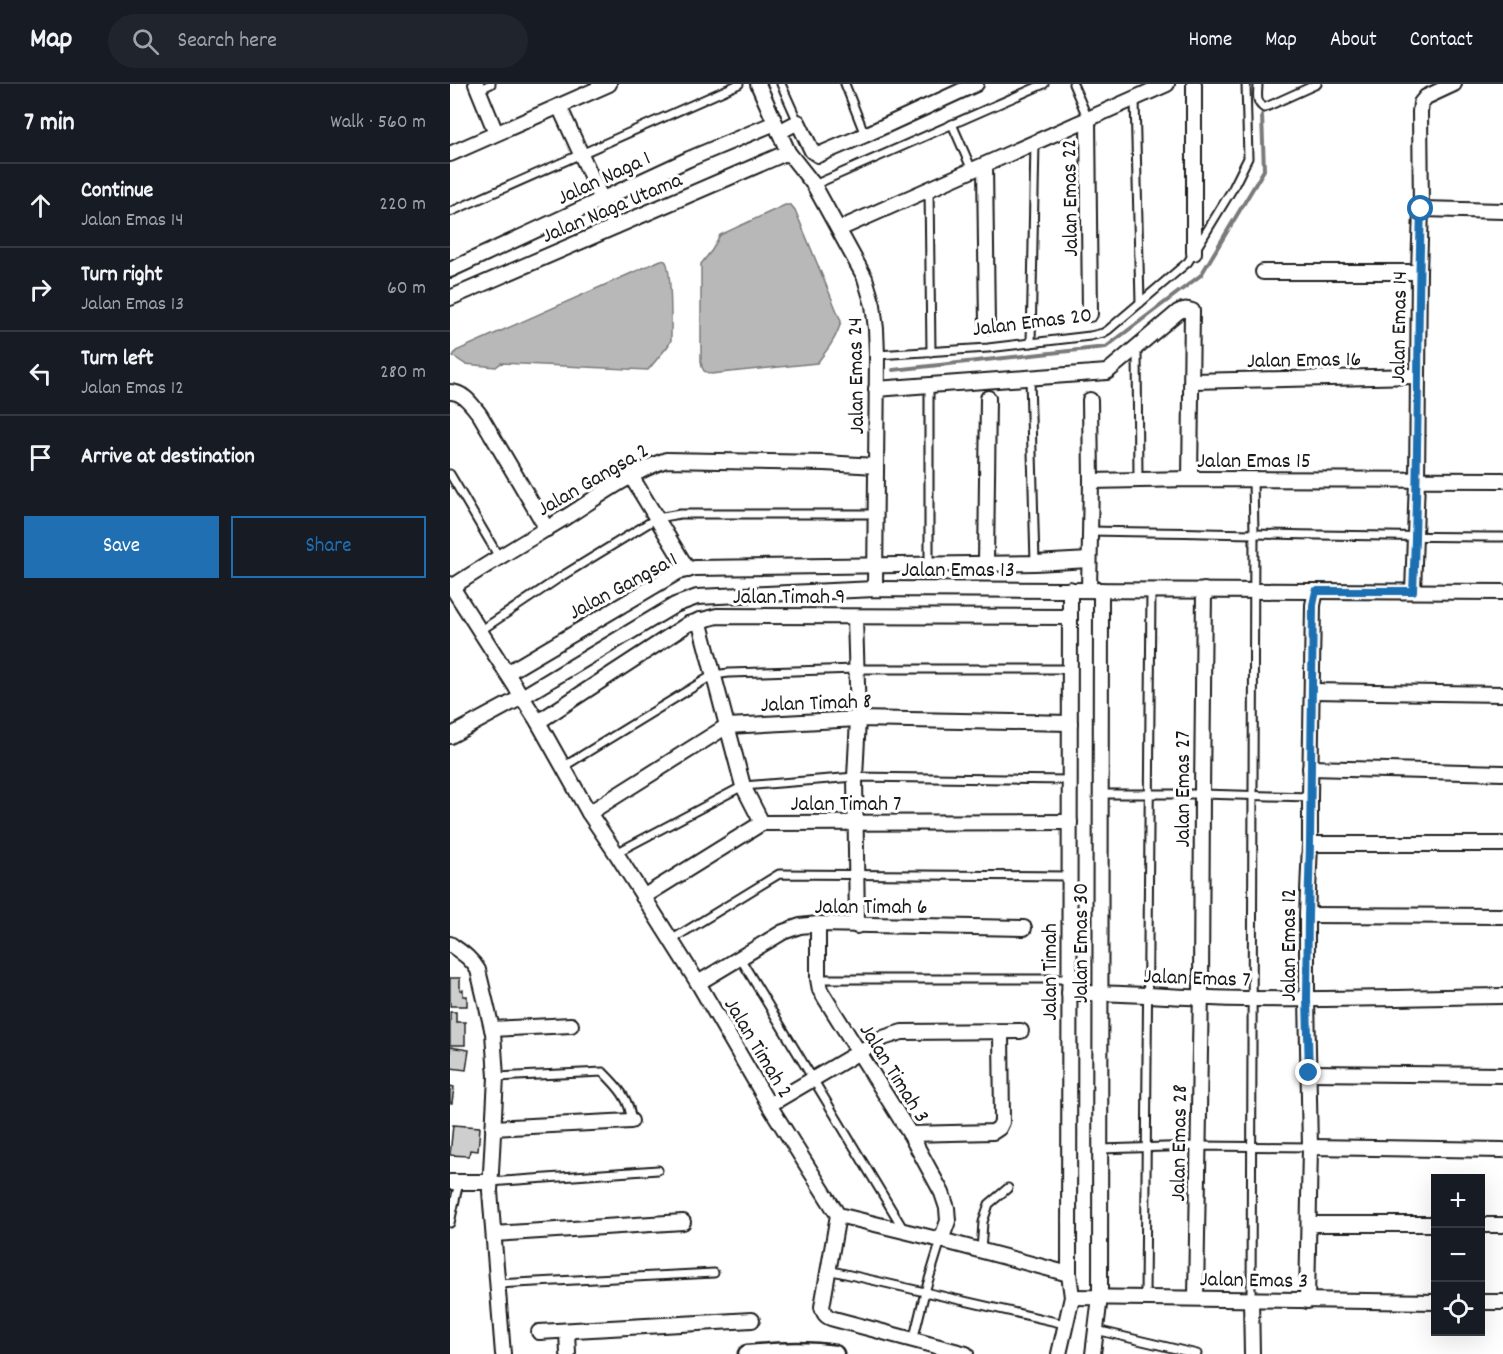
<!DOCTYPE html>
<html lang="en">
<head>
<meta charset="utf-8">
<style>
  :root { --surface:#171b24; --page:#20242c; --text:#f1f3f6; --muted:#9ea1a6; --line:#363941; --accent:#1f6fb2 }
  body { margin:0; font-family:Dekko,sans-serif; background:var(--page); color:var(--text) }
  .controls { position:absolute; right:18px; bottom:18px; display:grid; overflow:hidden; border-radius:0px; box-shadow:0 6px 24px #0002 }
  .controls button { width:54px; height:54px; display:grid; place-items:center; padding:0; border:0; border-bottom:2px solid var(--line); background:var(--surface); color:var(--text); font:30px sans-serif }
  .stop { position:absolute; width:18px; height:18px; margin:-14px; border:4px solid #1f6fb2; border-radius:50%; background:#fff }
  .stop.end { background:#1f6fb2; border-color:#fff; box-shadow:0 2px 6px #0008 }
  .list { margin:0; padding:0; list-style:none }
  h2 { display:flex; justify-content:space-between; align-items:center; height:78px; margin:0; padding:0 24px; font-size:26px }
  h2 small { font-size:20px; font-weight:400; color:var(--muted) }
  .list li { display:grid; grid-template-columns:39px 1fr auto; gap:18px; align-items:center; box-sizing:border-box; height:84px; padding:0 24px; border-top:2px solid var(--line) }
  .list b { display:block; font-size:22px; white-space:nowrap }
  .list p { margin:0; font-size:20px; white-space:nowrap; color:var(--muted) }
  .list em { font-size:20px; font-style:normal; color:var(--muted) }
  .actions { display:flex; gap:12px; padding:18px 24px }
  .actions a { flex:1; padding:14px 0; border:2px solid var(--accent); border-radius:0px; text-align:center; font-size:21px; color:var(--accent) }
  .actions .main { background:var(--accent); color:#fff }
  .icon { flex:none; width:33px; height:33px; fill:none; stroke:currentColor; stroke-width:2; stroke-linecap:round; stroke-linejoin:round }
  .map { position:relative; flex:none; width:1053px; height:1270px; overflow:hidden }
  header { display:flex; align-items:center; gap:36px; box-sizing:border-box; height:84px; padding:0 30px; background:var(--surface); border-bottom:2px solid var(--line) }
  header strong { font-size:28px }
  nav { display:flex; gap:33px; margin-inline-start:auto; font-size:21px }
  .search { width:420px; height:54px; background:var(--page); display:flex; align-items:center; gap:15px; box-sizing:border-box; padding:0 21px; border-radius:33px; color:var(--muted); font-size:22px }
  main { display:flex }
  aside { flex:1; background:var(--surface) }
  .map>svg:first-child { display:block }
  .water { fill:#b8b8b8; stroke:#7a7a7a; stroke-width:1.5 }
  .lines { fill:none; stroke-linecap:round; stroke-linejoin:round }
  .stream { stroke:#7a7a7a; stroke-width:4 }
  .building { fill:#cecece; stroke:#1c1c1c; stroke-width:1.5 }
  .service-casing { stroke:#1c1c1c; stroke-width:11 }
  .minor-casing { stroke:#1c1c1c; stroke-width:18 }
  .tertiary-casing { stroke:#1c1c1c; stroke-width:21 }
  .service { stroke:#fff; stroke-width:7 }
  .minor { stroke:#fff; stroke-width:14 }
  .tertiary { stroke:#fff; stroke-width:16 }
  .route { stroke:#1f6fb2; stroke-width:8 }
  .labels { text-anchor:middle; stroke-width:6; stroke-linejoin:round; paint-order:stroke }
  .street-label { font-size:22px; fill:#1c1c1c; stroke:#fff }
</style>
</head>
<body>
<header>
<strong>Map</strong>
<div class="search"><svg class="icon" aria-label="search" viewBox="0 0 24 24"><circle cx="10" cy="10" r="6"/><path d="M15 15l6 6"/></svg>Search here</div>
<nav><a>Home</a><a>Map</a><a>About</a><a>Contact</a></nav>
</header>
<main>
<aside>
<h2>7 min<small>Walk · 560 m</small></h2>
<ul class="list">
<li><svg class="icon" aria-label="ahead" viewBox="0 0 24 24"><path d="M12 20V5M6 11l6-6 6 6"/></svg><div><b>Continue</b><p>Jalan Emas 14</p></div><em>220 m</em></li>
<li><svg class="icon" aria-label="right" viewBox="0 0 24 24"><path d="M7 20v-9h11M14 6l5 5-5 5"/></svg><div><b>Turn right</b><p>Jalan Emas 13</p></div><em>60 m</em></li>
<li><svg class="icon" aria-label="left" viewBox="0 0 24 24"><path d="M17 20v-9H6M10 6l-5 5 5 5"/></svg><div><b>Turn left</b><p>Jalan Emas 12</p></div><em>280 m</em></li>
<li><svg class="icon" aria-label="arrive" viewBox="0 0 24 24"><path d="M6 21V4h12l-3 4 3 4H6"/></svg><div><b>Arrive at destination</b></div></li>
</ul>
<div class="actions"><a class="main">Save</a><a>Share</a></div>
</aside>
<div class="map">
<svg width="1053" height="1270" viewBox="0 0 1053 1270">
  <rect width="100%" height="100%" fill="#fff"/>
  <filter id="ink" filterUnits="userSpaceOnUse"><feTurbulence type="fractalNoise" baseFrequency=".0167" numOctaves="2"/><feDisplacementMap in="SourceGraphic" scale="12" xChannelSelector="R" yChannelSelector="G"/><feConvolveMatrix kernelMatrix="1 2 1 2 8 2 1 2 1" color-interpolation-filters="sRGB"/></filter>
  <g filter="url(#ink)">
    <!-- water -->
    <g class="water">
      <path d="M335,121H341L345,126L391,237C387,254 377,266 367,279L261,290L254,287L252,283L251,277V180L262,166L270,151Z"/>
      <path d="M211,176C212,177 214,176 215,177C222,181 221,245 221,256L218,262L198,286L51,279L46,283L15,280L3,272L6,267Z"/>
    </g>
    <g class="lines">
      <!-- stream -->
      <path class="stream" d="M443,286L656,263L751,191L814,86L812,31"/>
    </g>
    <!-- building -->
    <g class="building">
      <path d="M0,894H10V906H13V912H17V922H0Z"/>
      <path d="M0,928H6V938H15V961H0Z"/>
      <path d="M0,963L19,966L16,986L1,984L0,989Z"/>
      <path d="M0,1002L4,1003L2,1019H0Z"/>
      <path d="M3,1041L30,1043L28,1067L20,1066L19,1072L0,1071Z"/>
    </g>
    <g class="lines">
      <defs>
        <g id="service">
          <path d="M331,0L348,38"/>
          <path d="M395,0L415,51"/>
          <path d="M623,0L638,35"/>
          <path d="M808,0C808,10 805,18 814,24L867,0"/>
          <path d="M28,6L41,0"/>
          <path d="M685,15L690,219"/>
          <path d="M502,40L522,86"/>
          <path d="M364,101L594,0"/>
          <path d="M479,105L481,268"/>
          <path d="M0,128L289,0"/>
          <path d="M581,259L585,59"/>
          <path d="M687,264L688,396"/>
          <path d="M427,271L538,264L640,252L653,249L658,246L738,178L783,104L798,74L796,0"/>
          <path d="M580,294L585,479"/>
          <path d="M0,390L49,473"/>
          <path d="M641,447C778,449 916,453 1053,453"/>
          <path d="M479,480V302"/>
          <path d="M30,547L112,492L207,434L230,430H425"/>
          <path d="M113,683L263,591L279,589L406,585H621"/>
          <path d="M650,710H752L860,713"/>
          <path d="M166,769L293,702L405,693L620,696"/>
          <path d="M221,856L329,790L620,792"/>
          <path d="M290,874L454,1146"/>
          <path d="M368,895H619"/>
          <path d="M46,993L153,988C167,1002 181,1016 181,1037"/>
          <path d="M650,1065L748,1062L860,1063"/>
          <path d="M40,1098L208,1086"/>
          <path d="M0,1139L9,1098"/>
          <path d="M531,1167L533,1138L539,1120L558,1104"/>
          <path d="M378,1186L615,1240"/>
          <path d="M47,1200L264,1189"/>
          <path d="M695,1214L701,506"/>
          <path d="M801,1215L804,449L803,396"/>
          <path d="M646,1246L747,1270"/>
          <path d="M463,1257L475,1208L491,1156"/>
        </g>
        <g id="minor">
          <path d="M26,0L46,49"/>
          <path d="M308,0L338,68L364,101L415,194L423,221L426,245L427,271L425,505"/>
          <path d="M744,0V169"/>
          <path d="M109,22L152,116L166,142"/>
          <path d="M638,35L640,230"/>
          <path d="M329,48L348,38L362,67L368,71L415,51L526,0"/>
          <path d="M0,70L159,0"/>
          <path d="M535,81L537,242"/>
          <path d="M971,125L1053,127"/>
          <path d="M389,145L717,0"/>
          <path d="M0,186L239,75L325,39"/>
          <path d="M813,188H969"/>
          <path d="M0,214L338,68"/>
          <path d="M742,297L967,292"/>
          <path d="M426,305L657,288L728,228C733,225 736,225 742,227L740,395"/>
          <path d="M0,308C14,308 22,321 30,331L97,445"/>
          <path d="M181,392L238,486"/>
          <path d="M641,397L740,395L1053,396"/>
          <path d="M536,479L538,314"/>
          <path d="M0,500L88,638L139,729L166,769L248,899L319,1021L388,1131L491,1156L619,1190"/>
          <path d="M2,503C40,478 78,456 116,433C149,412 180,389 216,376L375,379L426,382"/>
          <path d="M639,506L641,397L640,316"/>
          <path d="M963,507L967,396L969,188L971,125L970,28L971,19L976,13L1004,0"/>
          <path d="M405,533L408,635L405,693L407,842"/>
          <path d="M249,536L293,702L312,739"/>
          <path d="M57,589L228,488L245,484L585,479L639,476"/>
          <path d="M862,607L1053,610"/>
          <path d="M88,638L238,540L267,532L620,533"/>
          <path d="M0,652L72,613L225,521L247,513L425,505L1053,508"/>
          <path d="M860,684L1053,689"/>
          <path d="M139,729L277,642L408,635L620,639"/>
          <path d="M860,760H1053"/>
          <path d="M193,813L312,739L620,738"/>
          <path d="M857,831L1053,832"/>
          <path d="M368,840V895L370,906L460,1050L492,1109L497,1124L498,1137L491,1156"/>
          <path d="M0,860C11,868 21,874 28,886L43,949L46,993L40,1107L53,1270"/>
          <path d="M248,899L333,848L350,842L368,840L574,844"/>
          <path d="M619,909C680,908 741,915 802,915C885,916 969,913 1053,912"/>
          <path d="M42,945L121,941"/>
          <path d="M859,989L1053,991"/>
          <path d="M319,1021L433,954L452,948L571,947"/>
          <path d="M43,1044L181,1037"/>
          <path d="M460,1050L543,1048L549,1044L552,1038L551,948"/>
          <path d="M860,1063L1053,1066"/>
          <path d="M0,1098H40"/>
          <path d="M388,1131L372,1223C374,1230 376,1233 384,1235L516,1270"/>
          <path d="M860,1140H986"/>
          <path d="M1030,1141H1053"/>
          <path d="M44,1150L233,1138"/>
          <path d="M622,1213L986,1218"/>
          <path d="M746,1214L751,904L752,710L754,506"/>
          <path d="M801,1215L802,1270"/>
          <path d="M857,1217L860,1063L857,915V831L860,760V713L863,521L866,507"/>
          <path d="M1030,1218H1053"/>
          <path d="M117,1247L118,1270"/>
          <path d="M89,1248L302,1236"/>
          <path d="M609,1270L622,1213L619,1190L620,505"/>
          <path d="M643,1270L650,1213L651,506"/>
        </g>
        <path id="tertiary" d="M297,1270C326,1267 356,1265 385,1270"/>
      </defs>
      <!-- service casing -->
      <use href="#service" class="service-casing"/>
      <!-- minor casing -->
      <use href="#minor" class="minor-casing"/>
      <!-- tertiary casing -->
      <use href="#tertiary" class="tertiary-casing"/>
      <!-- service -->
      <use href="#service" class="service"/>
      <!-- minor -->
      <use href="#minor" class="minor"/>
      <!-- tertiary -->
      <use href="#tertiary" class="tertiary"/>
    </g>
  </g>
  <g class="lines" filter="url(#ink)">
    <!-- route -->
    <path class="route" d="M859,989L857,915L858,831L860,760L863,521L866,507H963C969,380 967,253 971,125"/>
  </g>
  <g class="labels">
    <!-- street labels -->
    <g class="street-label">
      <text transform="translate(153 92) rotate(-25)" y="8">Jalan Naga 1</text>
      <text transform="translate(618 114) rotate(-91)" y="8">Jalan Emas 22</text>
      <text transform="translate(161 122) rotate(-23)" y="8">Jalan Naga Utama</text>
      <text transform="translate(582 236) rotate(-7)" y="8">Jalan Emas 20</text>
      <text transform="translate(947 243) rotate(-89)" y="8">Jalan Emas 14</text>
      <text transform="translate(854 274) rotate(-1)" y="8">Jalan Emas 16</text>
      <text transform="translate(404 292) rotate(-91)" y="8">Jalan Emas 24</text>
      <text x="804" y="383">Jalan Emas 15</text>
      <text transform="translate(142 394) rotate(-30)" y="8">Jalan Gangsa 2</text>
      <text x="508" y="492">Jalan Emas 13</text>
      <text transform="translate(172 500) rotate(-28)" y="8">Jalan Gangsa 1</text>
      <text x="339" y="519">Jalan Timah 9</text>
      <text transform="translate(366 617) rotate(-2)" y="8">Jalan Timah 8</text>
      <text transform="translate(731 705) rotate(-90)" y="8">Jalan Emas 27</text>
      <text x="396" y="726">Jalan Timah 7</text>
      <text x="421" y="829">Jalan Timah 6</text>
      <text transform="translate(629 859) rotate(-90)" y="8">Jalan Emas 30</text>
      <text transform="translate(837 861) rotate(-90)" y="8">Jalan Emas 12</text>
      <text transform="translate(598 888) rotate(-90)" y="8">Jalan Timah</text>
      <text transform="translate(747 892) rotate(2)" y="8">Jalan Emas 7</text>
      <text transform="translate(310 963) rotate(59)" y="8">Jalan Timah 2</text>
      <text transform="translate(446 988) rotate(58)" y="8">Jalan Timah 3</text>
      <text transform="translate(727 1059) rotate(-89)" y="8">Jalan Emas 28</text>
      <text transform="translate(804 1194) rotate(1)" y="8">Jalan Emas 3</text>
    </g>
  </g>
</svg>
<div class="controls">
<button>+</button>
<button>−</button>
<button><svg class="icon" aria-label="locate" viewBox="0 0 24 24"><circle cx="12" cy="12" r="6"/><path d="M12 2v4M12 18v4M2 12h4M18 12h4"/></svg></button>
</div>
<div class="stop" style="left:971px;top:125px"></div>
<div class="stop end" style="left:859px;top:989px"></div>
</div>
</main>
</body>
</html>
